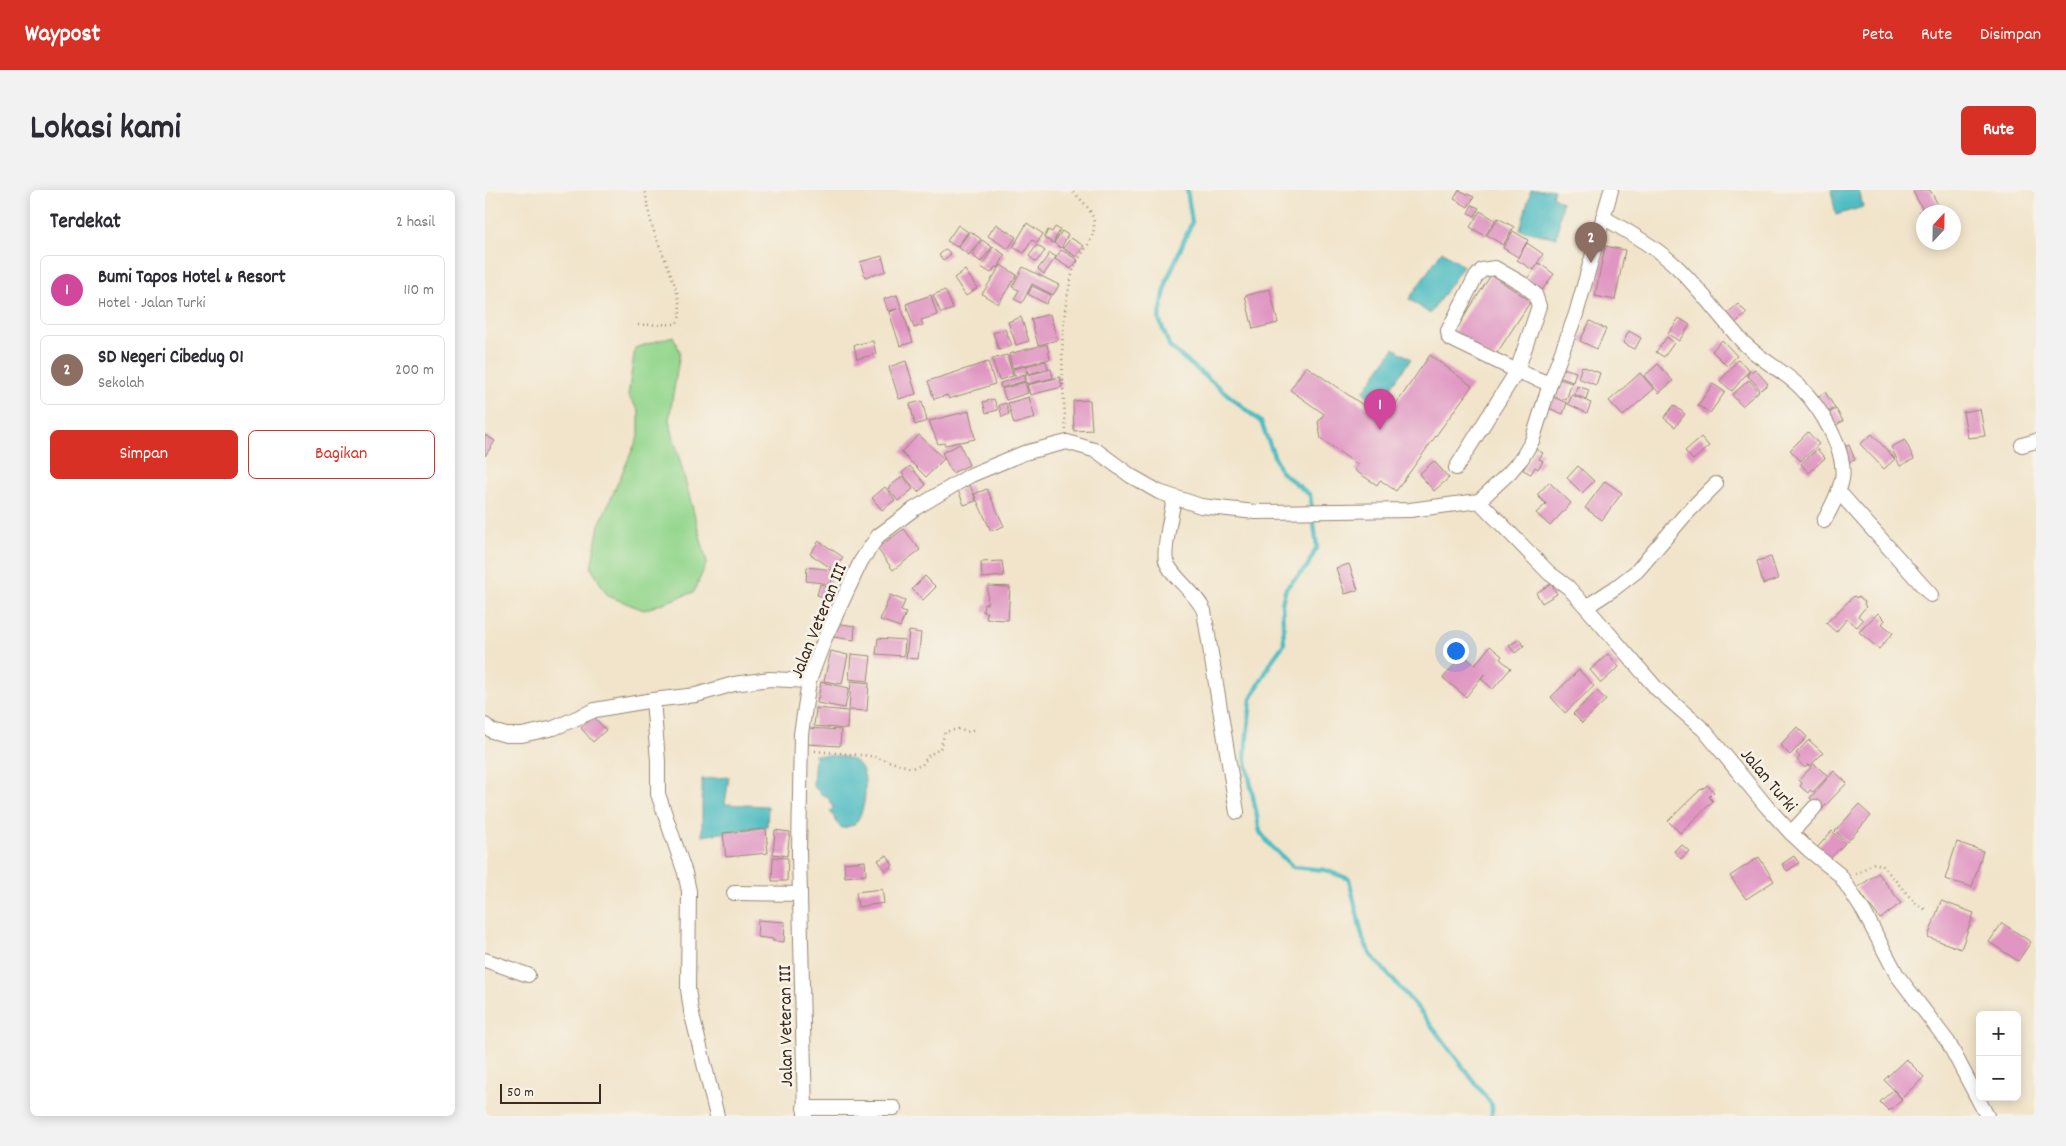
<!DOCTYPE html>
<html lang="id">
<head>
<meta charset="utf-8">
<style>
  :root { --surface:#fff; --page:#f2f2f3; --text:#2b2b33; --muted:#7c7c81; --line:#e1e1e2; --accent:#d93025 }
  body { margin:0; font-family:Dekko,sans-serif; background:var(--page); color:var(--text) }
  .controls { position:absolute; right:15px; bottom:15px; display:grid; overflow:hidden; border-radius:8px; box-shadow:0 2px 12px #0003 }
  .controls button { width:45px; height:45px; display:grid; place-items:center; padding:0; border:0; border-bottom:1px solid var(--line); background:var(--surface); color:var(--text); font:25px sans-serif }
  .compass { position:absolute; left:1431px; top:15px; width:45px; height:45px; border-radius:50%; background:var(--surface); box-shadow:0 2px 12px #0003; rotate:22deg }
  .scale { position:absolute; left:15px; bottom:12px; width:101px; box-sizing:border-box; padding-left:5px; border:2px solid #3b2a1e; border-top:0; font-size:14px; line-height:18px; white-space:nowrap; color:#3b2a1e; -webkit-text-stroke:4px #f7f3e8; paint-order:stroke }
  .you { position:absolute; left:970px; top:460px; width:18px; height:18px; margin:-12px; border:4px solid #fff; border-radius:50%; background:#1a73e8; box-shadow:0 0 0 8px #1a73e833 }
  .badge { display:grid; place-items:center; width:32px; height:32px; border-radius:50%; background:var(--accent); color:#fff; font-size:16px; font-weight:700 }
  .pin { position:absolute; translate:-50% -41px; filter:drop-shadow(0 1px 2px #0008) }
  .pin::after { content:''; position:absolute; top:26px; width:18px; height:15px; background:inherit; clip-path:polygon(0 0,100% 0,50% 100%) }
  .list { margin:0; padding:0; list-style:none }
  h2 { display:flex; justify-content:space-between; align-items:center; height:65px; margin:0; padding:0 20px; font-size:21px }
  h2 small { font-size:16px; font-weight:400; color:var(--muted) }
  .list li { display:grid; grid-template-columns:32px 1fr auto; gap:15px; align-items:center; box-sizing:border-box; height:70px; margin:0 10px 10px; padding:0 10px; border:1px solid var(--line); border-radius:8px }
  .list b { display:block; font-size:19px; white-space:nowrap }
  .list p { margin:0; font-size:16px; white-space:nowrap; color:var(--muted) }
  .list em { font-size:16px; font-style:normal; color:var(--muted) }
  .actions { display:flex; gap:10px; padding:15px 20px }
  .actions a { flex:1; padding:11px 0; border:1px solid var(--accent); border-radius:8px; text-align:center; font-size:18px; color:var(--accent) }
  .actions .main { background:var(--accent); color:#fff }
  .map { position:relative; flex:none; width:1551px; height:926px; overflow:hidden; border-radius:8px }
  header { display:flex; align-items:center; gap:30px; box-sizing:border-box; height:70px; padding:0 25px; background:var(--accent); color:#fff }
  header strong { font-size:24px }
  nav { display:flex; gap:28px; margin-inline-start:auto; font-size:18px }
  .intro { display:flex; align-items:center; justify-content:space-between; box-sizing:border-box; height:120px; padding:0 30px }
  h1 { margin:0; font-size:35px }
  .button { padding:12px 22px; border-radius:8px; background:var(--accent); color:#fff; font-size:18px; font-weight:700 }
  main { display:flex; gap:30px; padding:0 30px }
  aside { flex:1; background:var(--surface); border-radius:8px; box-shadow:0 2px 12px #0003 }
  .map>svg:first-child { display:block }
  .green { fill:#95d78f; stroke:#688056 }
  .water { fill:#4cbbc1; stroke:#447270 }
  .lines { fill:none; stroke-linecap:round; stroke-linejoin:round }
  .stream { stroke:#4cbbc1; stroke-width:4.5 }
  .building { fill:#e095c2 }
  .minor-casing { stroke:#968774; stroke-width:16 }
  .path { stroke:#968774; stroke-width:2.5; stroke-dasharray:1 4; stroke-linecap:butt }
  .minor { stroke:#fff; stroke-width:14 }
  .labels { text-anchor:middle; stroke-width:5; stroke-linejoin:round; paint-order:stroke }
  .street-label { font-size:19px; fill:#3b2a1e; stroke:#f7f3e8 }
</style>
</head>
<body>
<header>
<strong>Waypost</strong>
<nav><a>Peta</a><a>Rute</a><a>Disimpan</a></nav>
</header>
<div class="intro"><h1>Lokasi kami</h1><a class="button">Rute</a></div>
<main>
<aside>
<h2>Terdekat<small>2 hasil</small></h2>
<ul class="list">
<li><span class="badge" style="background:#d1479c">1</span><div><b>Bumi Tapos Hotel &amp; Resort</b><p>Hotel · Jalan Turki</p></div><em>110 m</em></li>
<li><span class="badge" style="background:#8d6e63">2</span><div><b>SD Negeri Cibedug 01</b><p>Sekolah</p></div><em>200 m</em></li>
</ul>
<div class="actions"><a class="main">Simpan</a><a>Bagikan</a></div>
</aside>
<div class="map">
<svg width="1551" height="926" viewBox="0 0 1551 926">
  <rect width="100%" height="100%" fill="#f7f3e8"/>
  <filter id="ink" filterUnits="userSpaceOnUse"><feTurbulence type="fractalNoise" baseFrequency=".02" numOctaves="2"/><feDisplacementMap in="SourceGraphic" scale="10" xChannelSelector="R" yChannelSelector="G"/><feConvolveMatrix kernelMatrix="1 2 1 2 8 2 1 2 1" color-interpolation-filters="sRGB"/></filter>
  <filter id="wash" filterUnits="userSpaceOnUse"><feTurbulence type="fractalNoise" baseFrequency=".0096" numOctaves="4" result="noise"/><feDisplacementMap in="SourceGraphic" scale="20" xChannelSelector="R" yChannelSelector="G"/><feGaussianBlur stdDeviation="1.12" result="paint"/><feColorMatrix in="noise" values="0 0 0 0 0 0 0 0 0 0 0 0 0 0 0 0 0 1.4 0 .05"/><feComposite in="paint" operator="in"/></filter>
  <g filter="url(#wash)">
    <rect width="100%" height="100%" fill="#f1e4ca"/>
    <!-- green -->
    <path class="green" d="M188,146L195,162L184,230L222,372L209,402L159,420L123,406L106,378L114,335L154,245V221L143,206L150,158Z"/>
    <!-- water -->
    <g class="water">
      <path d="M1046,0H1069L1067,6L1077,12L1072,48L1035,40Z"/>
      <path d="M1346,0H1374L1378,17L1351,25Z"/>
      <path d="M957,61L978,76L945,124L924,109Z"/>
      <path d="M909,158L926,169L894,214L878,202Z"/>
      <path d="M330,565C359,566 383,564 380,601C380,613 377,626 369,635L358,638L355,637L345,621L348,618L343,607L336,604L328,596Z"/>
      <path d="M244,587L240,614L283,616L282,636L217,646V589Z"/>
    </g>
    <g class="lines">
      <!-- stream -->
      <path class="stream" d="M702,0L707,32L682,90L674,129L685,157L776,232L795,281L825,305L832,357L822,377L801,398L797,413L799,454L788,469L766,509L760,566L775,642L786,656L808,677L840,680L864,689L878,749L886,765L932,817L1007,915V926"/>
    </g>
    <g id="blocks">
      <!-- building -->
      <g class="building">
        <path d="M974,0L989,7L983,17L969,9Z"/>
        <path d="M1431,0H1445L1457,22H1438V27L1435,21L1438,20L1428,2Z"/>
        <path d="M987,15L994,18L990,26L983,23Z"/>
        <path d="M995,21L1010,30L1000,46L985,37Z"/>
        <path d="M1013,28L1029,37L1018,55L1002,45Z"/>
        <path d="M542,33L558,44L552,53L547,50L539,63L528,57Z"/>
        <path d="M511,34L531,47L523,59L503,46Z"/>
        <path d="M473,35L483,42L472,57L462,51Z"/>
        <path d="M570,37L575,40L568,53L559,48L563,40L567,42Z"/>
        <path d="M485,41L496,49L484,65L473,57Z"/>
        <path d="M577,41L583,45L576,58L569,53Z"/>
        <path d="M1028,41L1043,50L1033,67L1018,58Z"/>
        <path d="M586,48L599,56L591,67L578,58Z"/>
        <path d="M497,50L507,57L496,72L487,65Z"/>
        <path d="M1042,53L1058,64L1048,80L1032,70Z"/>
        <path d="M552,55L560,61L551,72L544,66Z"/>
        <path d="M1120,56L1140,60L1130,110L1110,106Z"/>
        <path d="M508,57L520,65L513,78L510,77L506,83L496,77Z"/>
        <path d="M461,59L466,64L458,70L454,65Z"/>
        <path d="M576,60L593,70L586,79L570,69Z"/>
        <path d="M565,63L571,67L559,84L553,79Z"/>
        <path d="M397,66L401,81L380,87L375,72Z"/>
        <path d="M1054,73L1069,84L1057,100L1042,89Z"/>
        <path d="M516,75L532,85L513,114L497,104Z"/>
        <path d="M538,77L574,95L568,105L547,94L537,113L529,109L534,100L527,97Z"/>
        <path d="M480,80L492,98L481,106L469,88Z"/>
        <path d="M1006,85L1046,111L1008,169L968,144Z"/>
        <path d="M547,96L566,105L561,114L543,104Z"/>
        <path d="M785,99L793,133L768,139L760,106Z"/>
        <path d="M460,100L468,119L456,123L448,105Z"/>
        <path d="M412,105L428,152L415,156L404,122L412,119L403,121L399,109Z"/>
        <path d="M446,105L452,125L436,130L438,135L429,138L421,114Z"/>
        <path d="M1253,114L1262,123L1248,135L1240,125Z"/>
        <path d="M565,124L572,150L553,155L546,129Z"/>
        <path d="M536,127L544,151L531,155L523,132Z"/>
        <path d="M1194,128L1205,135L1194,151L1183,144Z"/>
        <path d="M1105,131L1121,139L1112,159L1095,151Z"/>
        <path d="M520,139L527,155L514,160L508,143Z"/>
        <path d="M1144,141L1156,148L1150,159L1138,153Z"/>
        <path d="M1182,147L1189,153L1179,167L1171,162Z"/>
        <path d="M1237,150L1252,166L1242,176L1227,161Z"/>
        <path d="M388,151L391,164L372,169L369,155Z"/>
        <path d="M562,154L565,169L527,178L524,164Z"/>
        <path d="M522,165L528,186L514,190L507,169Z"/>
        <path d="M945,165L987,196L911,301L895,290L892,295L869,280L873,275L836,249L833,232L839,224L805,200L821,176L900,230Z"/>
        <path d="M1253,170L1265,180L1247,201L1235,191Z"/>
        <path d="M421,171L431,204L414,209L404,177Z"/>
        <path d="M561,171L563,179L543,184L541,176Z"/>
        <path d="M503,172L510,194L464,209L462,205L449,209L443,191Z"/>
        <path d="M1173,174L1188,191L1174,203L1159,186Z"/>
        <path d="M541,176L542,184L529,186L528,179Z"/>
        <path d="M1097,176L1115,183L1111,195L1093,188Z"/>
        <path d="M1075,177L1091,182L1088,192L1071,186Z"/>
        <path d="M566,179L568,188L542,194L540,186Z"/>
        <path d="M1270,179L1283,194L1276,200L1262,185Z"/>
        <path d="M1155,183L1169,199L1138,226L1124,211Z"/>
        <path d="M538,186L540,191L516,198L515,193Z"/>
        <path d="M575,187L577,197L545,205L542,195Z"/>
        <path d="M1071,188L1087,193L1081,210L1065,205Z"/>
        <path d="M1264,190L1274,201L1257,216L1247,205Z"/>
        <path d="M540,192L543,203L521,210L517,199Z"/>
        <path d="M1228,194L1240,202L1225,223L1213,215Z"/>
        <path d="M1092,196L1104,200L1101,209L1090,205Z"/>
        <path d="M1340,202L1350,218L1340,224L1330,208Z"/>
        <path d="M1063,205L1082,213L1078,224L1059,216Z"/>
        <path d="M1087,205L1106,213L1102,223L1083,214Z"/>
        <path d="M544,207L550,228L529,234L523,213Z"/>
        <path d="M509,209L513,220L501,223L498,212Z"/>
        <path d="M605,210L607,240L589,241L588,211Z"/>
        <path d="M437,211L442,231L430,235L425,214Z"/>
        <path d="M521,213L524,224L517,227L514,215Z"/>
        <path d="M1189,215L1200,224L1190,237L1179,228Z"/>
        <path d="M1351,219L1358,231L1348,237L1341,225Z"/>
        <path d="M1495,219L1500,246L1483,248L1478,222Z"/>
        <path d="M484,221L490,249L460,255L459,253L453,254L444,231Z"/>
        <path d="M1323,242L1334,254L1316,271L1305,260Z"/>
        <path d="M1387,244L1410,269L1399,279L1375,254Z"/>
        <path d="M0,245L10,251L0,266Z"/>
        <path d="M434,245L459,269L441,287L416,262Z"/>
        <path d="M1216,247L1224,256L1208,270L1200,261Z"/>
        <path d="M1420,250L1429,269L1415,276L1406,257Z"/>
        <path d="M475,254L484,275L467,283L457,263Z"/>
        <path d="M1364,255L1370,270L1360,274L1354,259Z"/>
        <path d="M1050,259L1058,263L1054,269L1058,271L1053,279L1050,277L1046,284L1038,280Z"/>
        <path d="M1332,259L1340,268L1324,283L1316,274Z"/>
        <path d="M949,271L964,288L949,301L934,284Z"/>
        <path d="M425,276L441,295L433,302L417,283Z"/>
        <path d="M1093,276L1109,291L1097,303L1082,288Z"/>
        <path d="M418,286L428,299L413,311L403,298Z"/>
        <path d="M1120,291L1137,303L1117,330L1100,318Z"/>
        <path d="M1064,292L1086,313L1065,336L1051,323L1061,314L1052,305Z"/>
        <path d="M485,295L491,311L479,315L473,300Z"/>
        <path d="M400,297L410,310L397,320L387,308Z"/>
        <path d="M502,299L519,336L506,341L489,304Z"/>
        <path d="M419,339L435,360L408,380L392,358Z"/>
        <path d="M334,351L358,367L349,380L325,364Z"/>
        <path d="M1286,367L1293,389L1278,394L1272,371Z"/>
        <path d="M517,371L519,386L497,388L496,372Z"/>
        <path d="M864,374L873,400L860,404L851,378Z"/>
        <path d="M322,377L348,380L346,394L321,391Z"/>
        <path d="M440,386L451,397L438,410L427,399Z"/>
        <path d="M335,394L347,397L344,409L332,405Z"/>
        <path d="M1066,394L1072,404L1057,413L1051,403Z"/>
        <path d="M503,396L525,397L523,430L501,429L502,422H498L499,414H502Z"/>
        <path d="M405,405L420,411L416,421L421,423L415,437L395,430Z"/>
        <path d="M1369,406L1372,408L1373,406L1380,412L1379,414L1381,417L1373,426L1378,430L1372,437L1362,429L1351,442L1341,433Z"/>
        <path d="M1393,423L1400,430L1397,434L1408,443L1394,459L1374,442Z"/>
        <path d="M350,433L370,436L369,450L348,447Z"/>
        <path d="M424,441L436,443L433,469L421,468Z"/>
        <path d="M393,448L420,450L419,466L391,464Z"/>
        <path d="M1034,449L1039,456L1030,463L1024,456Z"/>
        <path d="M1005,456L1017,466L1015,469L1026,478L1008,499L996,489L1000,483L981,507L958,488L978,465L990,475Z"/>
        <path d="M346,461L363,465L357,494L339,491Z"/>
        <path d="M366,464L386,466L383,491L364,489Z"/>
        <path d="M1123,464L1134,477L1116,493L1105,480Z"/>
        <path d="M1094,480L1109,496L1080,523L1066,507Z"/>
        <path d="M366,491L384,493L382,521L364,520Z"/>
        <path d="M336,492L364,498L360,518L332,513Z"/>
        <path d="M1112,501L1121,510L1097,533L1088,524Z"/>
        <path d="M331,518L363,521L362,539L329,536Z"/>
        <path d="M109,527L121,540L108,552L96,538Z"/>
        <path d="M1312,537L1322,547L1305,565L1295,555Z"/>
        <path d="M322,538L356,540L355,556L321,554Z"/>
        <path d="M1324,550L1338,563L1325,576L1323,574L1320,578L1312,570L1315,567L1311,563Z"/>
        <path d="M1329,574L1343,586L1328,602L1325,600L1323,603L1315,596L1317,593L1314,590Z"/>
        <path d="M1349,581L1362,593L1337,619L1325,608Z"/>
        <path d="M1222,595L1229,602L1224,607L1228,611L1195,643L1183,631L1216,599L1217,600Z"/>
        <path d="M1374,615L1386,626L1362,652L1350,641Z"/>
        <path d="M281,639L283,663L241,667L238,643Z"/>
        <path d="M290,640L305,642L302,666L288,664Z"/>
        <path d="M1347,641L1360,653L1342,672L1330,660Z"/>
        <path d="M1472,652L1498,661L1487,697L1460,689Z"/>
        <path d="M1196,654L1204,661L1196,669L1189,661Z"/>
        <path d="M402,665L408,675L400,681L393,670Z"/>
        <path d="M1309,666L1314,673L1302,681L1297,674Z"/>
        <path d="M288,667L303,668L302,691H287Z"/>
        <path d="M1274,667L1289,691L1261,709L1245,686Z"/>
        <path d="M380,671L381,685L360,687L359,673Z"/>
        <path d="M1393,683L1416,713L1395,729L1372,698Z"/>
        <path d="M397,699L399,713L373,717L371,702Z"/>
        <path d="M1456,711L1489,723L1476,759L1443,747Z"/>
        <path d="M273,730L300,732L299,752L288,751V749L272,747Z"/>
        <path d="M1517,733L1546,752L1533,771L1504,752Z"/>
        <path d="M1421,869L1439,887L1417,908L1399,890Z"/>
        <path d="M1408,900L1417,910L1404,921L1395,912Z"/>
      </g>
    </g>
  </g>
  <g filter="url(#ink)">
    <use href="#blocks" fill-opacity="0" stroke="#968774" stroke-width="1"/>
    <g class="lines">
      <defs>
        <g id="minor">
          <path d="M1118,27C1143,42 1169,56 1191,76C1215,99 1234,126 1256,150C1273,169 1298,180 1316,198C1335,217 1362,261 1357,289C1354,304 1346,318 1339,331"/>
          <path d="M1537,255L1551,251"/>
          <path d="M971,278L1032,181L1054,116L1050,104L1038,94L1010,78L997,80L990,88L963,141L964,148L1032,181L1065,194"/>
          <path d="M1354,302L1446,405"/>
          <path d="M689,308C687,322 678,359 681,371C687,388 711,402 719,421L752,622"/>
          <path d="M994,311L1064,383L1083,397L1101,417L1172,499L1219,540L1282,617L1306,643L1324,660L1355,685L1379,722L1412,785L1463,852L1502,926"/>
          <path d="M1101,417L1130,398L1152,381L1200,325L1231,294"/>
          <path d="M168,510L173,571V604L200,683L204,701L203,799L206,821L232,926"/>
          <path d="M0,535L7,541L21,545H37L69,538L110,520L168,510L211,505L249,494L285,489L324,491"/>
          <path d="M1306,643L1330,617"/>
          <path d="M249,703L315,704"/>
          <path d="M0,770L43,785"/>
          <path d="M319,918H409"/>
          <path d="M320,926L314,662L316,544L324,491L340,448L376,371L393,346L429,319L486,285L539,263L582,252L612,261L646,286L674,302L716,316L770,322L925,320L994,311L1024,283L1037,268L1047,251L1065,194L1091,124L1126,0"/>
        </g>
      </defs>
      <!-- minor casing -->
      <use href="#minor" class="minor-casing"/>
      <!-- path -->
      <g class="path">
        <path d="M153,135L191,134C206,117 173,58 168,38C164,26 162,13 160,0"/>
        <path d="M581,240C577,184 573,137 588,81C592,65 610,53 609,34C608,19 596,10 586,0"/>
        <path d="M330,561L386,566L427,578L437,575L444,565L455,559L460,542L473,539L482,542L490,539"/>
        <path d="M1371,684L1389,673L1397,675L1430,713L1441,720"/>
      </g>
      <!-- minor -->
      <use href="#minor" class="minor"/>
    </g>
  </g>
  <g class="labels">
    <!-- street labels -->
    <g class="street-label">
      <text transform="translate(332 430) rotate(-68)" y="7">Jalan Veteran III</text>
      <text transform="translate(1285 589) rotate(50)" y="7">Jalan Turki</text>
      <text transform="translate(299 836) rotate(-91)" y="7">Jalan Veteran III</text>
    </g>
  </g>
</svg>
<div class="controls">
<button>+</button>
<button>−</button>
</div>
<svg class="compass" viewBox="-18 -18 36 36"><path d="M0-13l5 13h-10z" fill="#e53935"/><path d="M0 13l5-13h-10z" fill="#7c7c81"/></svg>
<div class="scale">50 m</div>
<div class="you"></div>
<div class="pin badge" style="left:895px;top:240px;background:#d1479c">1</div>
<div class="pin badge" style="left:1106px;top:73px;background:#8d6e63">2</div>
</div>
</main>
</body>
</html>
